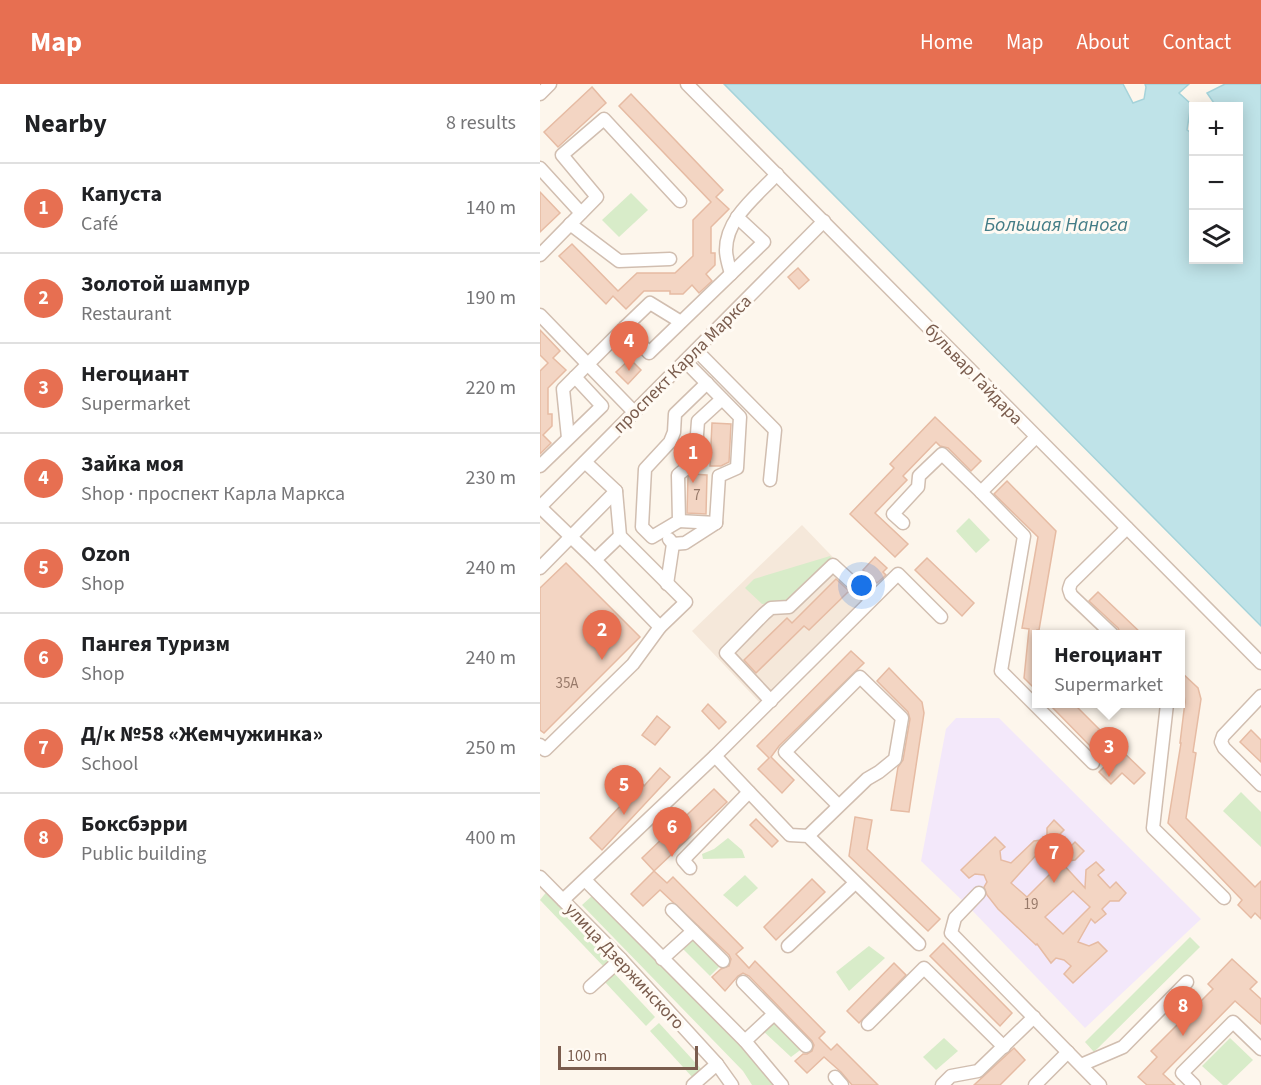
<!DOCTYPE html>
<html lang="en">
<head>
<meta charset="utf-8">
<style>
  :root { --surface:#fff; --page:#f6f6f6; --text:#202124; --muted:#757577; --line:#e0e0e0; --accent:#e76f51 }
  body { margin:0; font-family:"Source Sans 3",sans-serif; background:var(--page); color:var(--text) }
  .controls { position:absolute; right:18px; top:18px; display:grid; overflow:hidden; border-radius:0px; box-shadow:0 3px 15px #0003 }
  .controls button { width:54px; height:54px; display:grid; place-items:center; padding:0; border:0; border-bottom:2px solid var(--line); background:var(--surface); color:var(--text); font:30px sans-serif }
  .scale { position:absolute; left:18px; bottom:15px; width:140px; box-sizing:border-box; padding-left:6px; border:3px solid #7a5c4d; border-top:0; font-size:16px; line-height:21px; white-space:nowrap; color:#7a5c4d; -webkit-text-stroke:4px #fffaf3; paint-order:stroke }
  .you { position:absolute; left:322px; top:502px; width:21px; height:21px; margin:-15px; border:4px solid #fff; border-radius:50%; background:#1a73e8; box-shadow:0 0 0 9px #1a73e833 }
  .badge { display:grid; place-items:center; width:39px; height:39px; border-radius:50%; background:var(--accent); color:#fff; font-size:20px; font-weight:700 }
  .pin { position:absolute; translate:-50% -50px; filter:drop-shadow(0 2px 3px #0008) }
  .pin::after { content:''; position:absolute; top:32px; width:21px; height:18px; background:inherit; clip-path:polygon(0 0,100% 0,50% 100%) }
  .popup { position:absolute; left:492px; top:546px; width:153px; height:78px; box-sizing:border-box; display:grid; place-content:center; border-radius:0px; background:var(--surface); filter:drop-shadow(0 2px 4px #0005); font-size:20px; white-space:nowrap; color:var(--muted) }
  .popup b { font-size:22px; color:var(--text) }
  .popup::after { content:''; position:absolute; left:50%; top:100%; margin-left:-12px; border:12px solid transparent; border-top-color:var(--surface) }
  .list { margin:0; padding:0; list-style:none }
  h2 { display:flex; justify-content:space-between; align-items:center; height:78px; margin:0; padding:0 24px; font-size:26px }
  h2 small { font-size:20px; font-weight:400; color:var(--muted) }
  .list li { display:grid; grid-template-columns:39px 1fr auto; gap:18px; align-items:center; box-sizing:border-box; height:90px; padding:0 24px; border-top:2px solid var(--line) }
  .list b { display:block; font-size:22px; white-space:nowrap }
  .list p { margin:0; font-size:20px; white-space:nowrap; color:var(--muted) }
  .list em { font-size:20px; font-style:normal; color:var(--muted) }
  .icon { flex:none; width:33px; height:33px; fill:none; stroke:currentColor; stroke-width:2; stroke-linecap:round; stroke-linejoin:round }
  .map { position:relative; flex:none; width:721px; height:1001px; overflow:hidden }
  header { display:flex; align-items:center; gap:36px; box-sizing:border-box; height:84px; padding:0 30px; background:var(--accent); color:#fff }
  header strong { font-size:28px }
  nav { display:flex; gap:33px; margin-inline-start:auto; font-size:21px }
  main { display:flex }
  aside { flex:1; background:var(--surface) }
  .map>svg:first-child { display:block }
  .residential { fill:#f5e8da }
  .education { fill:#f3e8fa }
  .green { fill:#d8ecc9 }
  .water { fill:#bfe3e8; stroke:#a5d3da; stroke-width:1.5 }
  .building { fill:#f3d5c3; stroke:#e6bba3; stroke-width:1.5; fill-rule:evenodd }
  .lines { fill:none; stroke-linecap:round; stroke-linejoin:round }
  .minor-casing { stroke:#d1beb0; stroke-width:15 }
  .minor { stroke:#fff; stroke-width:12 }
  .labels { text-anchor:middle; stroke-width:6; stroke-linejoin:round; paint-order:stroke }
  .number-label { font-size:15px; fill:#987a6a }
  .street-label { font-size:18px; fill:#7a5c4d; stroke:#fffaf3 }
  .water-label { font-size:20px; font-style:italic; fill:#437c86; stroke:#fffaf3 }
</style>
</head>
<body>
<header>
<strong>Map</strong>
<nav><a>Home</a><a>Map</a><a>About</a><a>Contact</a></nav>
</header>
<main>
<aside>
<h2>Nearby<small>8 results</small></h2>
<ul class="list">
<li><span class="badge">1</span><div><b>Капуста</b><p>Café</p></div><em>140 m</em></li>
<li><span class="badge">2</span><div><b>Золотой шампур</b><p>Restaurant</p></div><em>190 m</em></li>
<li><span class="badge">3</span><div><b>Негоциант</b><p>Supermarket</p></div><em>220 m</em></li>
<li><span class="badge">4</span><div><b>Зайка моя</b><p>Shop · проспект Карла Маркса</p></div><em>230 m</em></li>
<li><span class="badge">5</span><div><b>Ozon</b><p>Shop</p></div><em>240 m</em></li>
<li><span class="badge">6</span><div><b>Пангея Туризм</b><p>Shop</p></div><em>240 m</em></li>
<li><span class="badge">7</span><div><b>Д/к №58 «Жемчужинка»</b><p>School</p></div><em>250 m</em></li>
<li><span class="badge">8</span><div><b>Боксбэрри</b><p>Public building</p></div><em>400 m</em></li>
</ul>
</aside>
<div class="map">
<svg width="721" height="1001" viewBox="0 0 721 1001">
  <rect width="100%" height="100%" fill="#fdf6ec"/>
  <!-- residential -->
  <path class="residential" d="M262,441L333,515L222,621L152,547Z"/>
  <!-- education -->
  <path class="education" d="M416,634H459L661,835L545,944L427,821L381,777L406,645Z"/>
  <!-- green -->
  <g class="green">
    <path d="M91,109L108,126L79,153L62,136Z"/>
    <path d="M429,434L450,456L436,469L416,447Z"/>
    <path d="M290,472L293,476L249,520H222L205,504L214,495Z"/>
    <path d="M701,708L721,728V763L683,727Z"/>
    <path d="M188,754L202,766L205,774L163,775L162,770L174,765Z"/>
    <path d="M205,791L218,804L197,823L183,811Z"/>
    <path d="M8,806L74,875L65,884L0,816Z"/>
    <path d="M53,811L206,966L234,1001H212L203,987L42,821Z"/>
    <path d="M152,852L181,881L170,892L141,863Z"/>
    <path d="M650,853L660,863L554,968L545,958Z"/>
    <path d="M329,862L345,874L309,907L296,888Z"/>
    <path d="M73,888L115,933L106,942L64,897Z"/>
    <path d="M232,935L263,964L251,973L221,945Z"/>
    <path d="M119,939L163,987L154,995L110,947Z"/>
    <path d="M404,954L418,967L396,986L383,973Z"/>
    <path d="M690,954L713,976L687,1001H683L662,982Z"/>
  </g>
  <!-- water -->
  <path class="water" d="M184,0H583L593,19L604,15L606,3L605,0H649L639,9L651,20L647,46L653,50L654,176H698V22H676L667,9L685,0H721V542Z"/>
  <!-- building -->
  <g class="building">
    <path d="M52,3L66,19L18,63L4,48Z"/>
    <path d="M91,10L183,106L176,113L189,125L171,143V169H175V181L166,190L172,197L159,209L152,201L143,210H130V207H104L86,225L73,212L66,220L19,172L32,160L78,207L97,189H135L153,172V136L171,118L79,22Z"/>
    <path d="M0,108L20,129L0,148Z"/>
    <path d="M258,184L269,196L259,205L248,193Z"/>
    <path d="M0,246L20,267L13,274L26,286L8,304V330H12V342L3,351L11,359L0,370V287L8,279L0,271Z"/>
    <path d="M90,275L101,286L88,300L76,288Z"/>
    <path d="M395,333L441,377L431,387L408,364L400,362L396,358L363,392L367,396L335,429L368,460L355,473L310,430L354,384L350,380Z"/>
    <path d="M172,339L191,340L189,378L181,382H170Z"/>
    <path d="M152,390L167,391L166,430L147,429L148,393Z"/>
    <path d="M467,397L516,447L499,546H497V607L484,594L489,545L482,544L498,453L454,410Z"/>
    <path d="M335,473L347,484L343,488L346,491L337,499L323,486Z"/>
    <path d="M387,474L434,519L422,532L375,486Z"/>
    <path d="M26,479L100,553L4,649L0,646V504Z"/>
    <path d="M296,495L309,507L269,546L264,542L216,589L204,576L247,534L252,539Z"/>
    <path d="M558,508L602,550H581L578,544L549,517Z"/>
    <path d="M311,567L324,579L239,662L231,673L254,696L242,709L218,685L229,674L217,662Z"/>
    <path d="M349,584L382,618L384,629L369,728L351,726L358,683L363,676L370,635L368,628L337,597Z"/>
    <path d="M641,588L658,604L661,615L653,668L656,669L646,734L715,803L721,797V835L715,829L711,834L698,821L702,816L628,739L641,659H640L645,618L644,611L641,609Z"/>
    <path d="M168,620L186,638L179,645L162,627Z"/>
    <path d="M509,620H534L569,655L556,668Z"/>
    <path d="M117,632L130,643L115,661L102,651Z"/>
    <path d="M711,646L721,656V678L700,658Z"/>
    <path d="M581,666L605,689L594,700L582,689L571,700L559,688Z"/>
    <path d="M120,684L130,693L62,766L50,754L102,699L104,702Z"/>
    <path d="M174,705L187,718L114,787L102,774Z"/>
    <path d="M315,733L332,736L327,765L400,835L388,847L309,772Z"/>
    <path d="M216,735L238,757L232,763L210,741Z"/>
    <path d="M514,736L524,746L518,752L530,763L535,758L544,767L535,776L521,778L545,804L546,786L556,778L564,786L558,791L570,804L576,798L586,809L579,817H570L562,825L566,830L555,839L551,835L538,858L549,862L558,858L567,867L533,899L524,890L531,882L524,876L516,874L511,879L497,860L496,861L458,825L447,811L444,803L447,798L444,791L435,790L429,794L421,786L455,753L465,763L460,767L461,776L471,779L494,757L501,756L507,751V744ZM498,769L514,786L487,813L471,799ZM533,807L550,823L523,850L505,833Z"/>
    <path d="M114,787L127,799L133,793L203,864L196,870L209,884L215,877L285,948L279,954L291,966L297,960L338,1001H312L301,988L284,973L267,989L255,977L263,970H267L272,967L274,961L272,957L209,892L203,889L198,892L185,907L172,893L181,885L189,882L191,875L189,871L120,806L103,822L91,810Z"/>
    <path d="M272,795L285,808L236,856L224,843Z"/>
    <path d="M403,859L472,929L460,942L390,872Z"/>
    <path d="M692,875L717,898L710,905L721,915V940L695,917L623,990L635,1001H607L598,993L617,973L611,967L673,905L668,900Z"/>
    <path d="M354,879L366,891L319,939L307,927Z"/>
    <path d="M474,964L485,976L460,1001H434Z"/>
  </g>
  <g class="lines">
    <defs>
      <g id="minor">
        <path d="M147,0L721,579"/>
        <path d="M0,10L10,0"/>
        <path d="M0,84L41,129"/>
        <path d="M30,140L79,177L130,175"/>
        <path d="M0,171L57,113L22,71L64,35L140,117"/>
        <path d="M191,190C189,182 186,174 186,166C186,134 217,112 237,90"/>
        <path d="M0,231L94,328"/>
        <path d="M141,238L110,219L85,243L109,269L224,158L197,133"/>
        <path d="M156,266L235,346L230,396"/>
        <path d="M167,299L135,330L134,348L130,358L105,385L102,443L112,453L139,437L138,391L155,377L158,337L182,315"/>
        <path d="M496,353L441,408L484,452L461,587L553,679"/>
        <path d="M28,354L23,305L85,243"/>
        <path d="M0,382L62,322L35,293"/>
        <path d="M0,423L284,137"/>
        <path d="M0,423L55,476"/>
        <path d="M139,437L176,439"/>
        <path d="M363,439L353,430L378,403L379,392L402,370L441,408"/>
        <path d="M80,452L55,476L120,543"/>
        <path d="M133,460L145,459L176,439L179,392L197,384L200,333L145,277"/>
        <path d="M0,484L76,407"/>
        <path d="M127,500L133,460L129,455"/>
        <path d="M572,550L531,511L529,505L531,499L587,444"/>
        <path d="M721,612L683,652L681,658L684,664L721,701"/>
        <path d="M231,617L186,569L224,530L231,524L249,523L293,481L331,516"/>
        <path d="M627,620L613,744L684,814"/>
        <path d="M0,661L5,666L93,580L120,543L146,518L80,452L76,407L45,378"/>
        <path d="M175,672L250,751L268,752L379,860"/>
        <path d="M268,752L299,722L245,668L320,593L362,634L355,675L339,688L327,695L299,722"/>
        <path d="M150,784L143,776L209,708"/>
        <path d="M0,793L81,875L177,980L192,1001"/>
        <path d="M45,796L205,957L242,1001"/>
        <path d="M439,809L415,834L411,849L560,1001"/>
        <path d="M23,816L175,672L358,490L401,533"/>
        <path d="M132,826L183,877"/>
        <path d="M248,862L315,799"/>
        <path d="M122,875L153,847"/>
        <path d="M203,898L266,962"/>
        <path d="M50,903L81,875"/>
        <path d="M328,940L384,884L464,963"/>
        <path d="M205,957L234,930"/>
        <path d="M541,981L583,963L647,898"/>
        <path d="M295,993L302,1001"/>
        <path d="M153,1001L177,980"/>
        <path d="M402,1001L411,992L438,987L494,933"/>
        <path d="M495,1001L528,968"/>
        <path d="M654,1001L642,989L693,938L721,965"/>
      </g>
    </defs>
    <!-- minor casing -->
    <use href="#minor" class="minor-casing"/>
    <!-- minor -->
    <use href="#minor" class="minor"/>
  </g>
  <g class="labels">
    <!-- number labels -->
    <g class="number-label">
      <text x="157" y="416">7</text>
      <text x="27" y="604">35А</text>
      <text x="491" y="825">19</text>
    </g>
    <!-- street labels -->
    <g class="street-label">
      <text transform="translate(142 280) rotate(-45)" y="6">проспект Карла Маркса</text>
      <text transform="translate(434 290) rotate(46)" y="6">бульвар Гайдара</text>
      <text transform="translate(85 882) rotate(47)" y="6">улица Дзержинского</text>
    </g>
    <!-- water labels -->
    <g class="water-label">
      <text x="516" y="147">Большая Нанога</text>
    </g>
  </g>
</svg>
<div class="controls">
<button>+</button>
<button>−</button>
<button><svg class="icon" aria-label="layers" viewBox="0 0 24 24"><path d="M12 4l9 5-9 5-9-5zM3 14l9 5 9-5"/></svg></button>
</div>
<div class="scale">100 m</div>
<div class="you"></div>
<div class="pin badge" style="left:153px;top:399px">1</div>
<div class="pin badge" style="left:62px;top:576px">2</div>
<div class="pin badge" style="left:569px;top:693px">3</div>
<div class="popup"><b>Негоциант</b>Supermarket</div>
<div class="pin badge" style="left:89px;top:287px">4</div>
<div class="pin badge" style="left:84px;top:731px">5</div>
<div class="pin badge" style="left:132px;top:773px">6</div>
<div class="pin badge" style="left:514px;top:799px">7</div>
<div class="pin badge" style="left:643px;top:952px">8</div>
</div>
</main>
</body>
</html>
